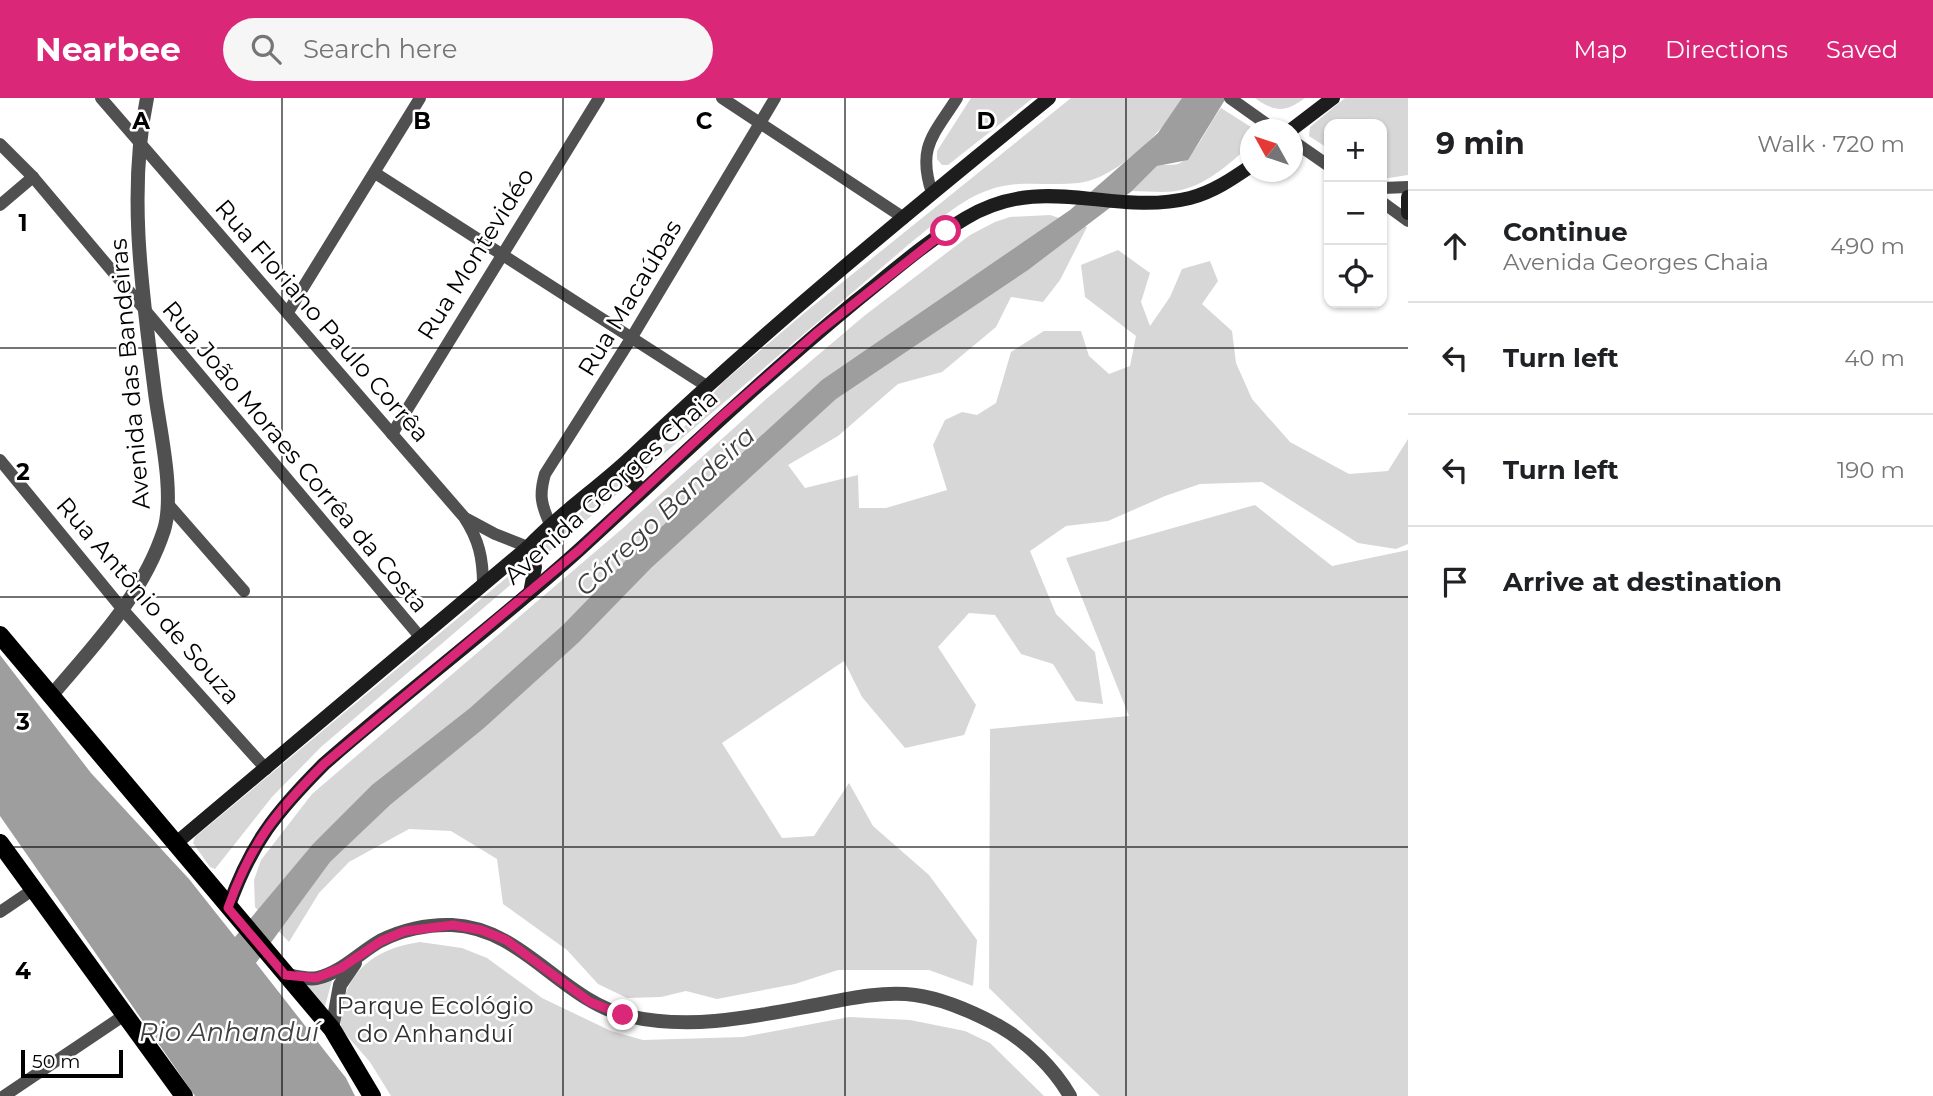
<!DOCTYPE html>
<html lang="en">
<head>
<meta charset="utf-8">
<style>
  :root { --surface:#fff; --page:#f6f6f6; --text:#202124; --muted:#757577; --line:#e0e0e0; --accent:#db2777 }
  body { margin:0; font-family:Montserrat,sans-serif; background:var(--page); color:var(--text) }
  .controls { position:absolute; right:21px; top:21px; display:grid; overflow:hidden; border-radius:14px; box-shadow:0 2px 5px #0004 }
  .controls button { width:63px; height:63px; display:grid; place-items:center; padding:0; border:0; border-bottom:2px solid var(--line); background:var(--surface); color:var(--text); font:35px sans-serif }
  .compass { position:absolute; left:1240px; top:21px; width:63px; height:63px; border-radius:50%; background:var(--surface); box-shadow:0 2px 5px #0004; rotate:310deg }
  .scale { position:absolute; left:21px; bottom:18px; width:102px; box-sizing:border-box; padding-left:7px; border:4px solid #000; border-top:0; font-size:19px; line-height:24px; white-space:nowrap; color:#000; -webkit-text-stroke:5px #fff; paint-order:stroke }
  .stop { position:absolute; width:21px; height:21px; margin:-16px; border:5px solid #db2777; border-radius:50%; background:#fff }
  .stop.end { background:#db2777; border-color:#fff; box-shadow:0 2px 7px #0008 }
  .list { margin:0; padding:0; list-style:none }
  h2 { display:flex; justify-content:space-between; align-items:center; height:91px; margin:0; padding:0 28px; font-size:30px }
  h2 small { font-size:23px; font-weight:400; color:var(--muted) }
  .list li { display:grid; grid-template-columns:46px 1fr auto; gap:21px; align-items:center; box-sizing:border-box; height:112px; padding:0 28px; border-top:2px solid var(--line) }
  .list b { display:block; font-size:26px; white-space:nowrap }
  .list p { margin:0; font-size:23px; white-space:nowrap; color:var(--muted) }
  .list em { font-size:23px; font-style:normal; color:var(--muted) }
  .icon { flex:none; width:38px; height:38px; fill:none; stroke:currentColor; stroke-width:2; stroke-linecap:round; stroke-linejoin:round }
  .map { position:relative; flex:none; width:1408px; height:998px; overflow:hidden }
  header { display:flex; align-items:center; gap:42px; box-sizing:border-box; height:98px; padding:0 35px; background:var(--accent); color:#fff }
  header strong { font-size:33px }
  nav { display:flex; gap:38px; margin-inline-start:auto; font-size:24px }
  .search { width:490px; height:63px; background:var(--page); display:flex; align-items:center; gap:18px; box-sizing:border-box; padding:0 24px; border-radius:38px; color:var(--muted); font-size:26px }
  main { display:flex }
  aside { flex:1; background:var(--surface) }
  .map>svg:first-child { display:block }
  .green { fill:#d7d7d7 }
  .water { fill:#9e9e9e }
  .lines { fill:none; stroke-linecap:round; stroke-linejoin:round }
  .minor { stroke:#505050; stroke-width:12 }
  .tertiary { stroke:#505050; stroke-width:14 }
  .secondary { stroke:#1d1d1d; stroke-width:14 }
  .primary { stroke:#000; stroke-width:18 }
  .route { stroke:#db2777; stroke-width:9 }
  .grid { fill:none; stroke:#000; stroke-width:2; stroke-opacity:0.55 }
  .labels { text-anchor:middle; stroke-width:5; stroke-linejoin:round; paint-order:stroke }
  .street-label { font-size:24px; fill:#000; stroke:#fff }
  .park-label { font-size:24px; fill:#2e2e2e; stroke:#fff }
  .water-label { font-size:26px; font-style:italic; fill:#3f3f3f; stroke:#fff }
  .grid-label { font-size:23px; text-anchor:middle; font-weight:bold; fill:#000; stroke:#fff; stroke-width:5; stroke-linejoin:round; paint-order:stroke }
</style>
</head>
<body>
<header>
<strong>Nearbee</strong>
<div class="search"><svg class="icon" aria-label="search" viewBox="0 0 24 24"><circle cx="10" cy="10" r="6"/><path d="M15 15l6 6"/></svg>Search here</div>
<nav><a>Map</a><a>Directions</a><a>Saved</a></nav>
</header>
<main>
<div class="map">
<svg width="1408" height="998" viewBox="0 0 1408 998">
  <rect width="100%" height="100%" fill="#fff"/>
  <!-- green -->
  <g class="green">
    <path d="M971,0H1033L948,67H942L937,61V53Z"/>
    <path d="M1071,0H1185C1163,32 1118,81 1078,85C1053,88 1028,83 1003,88C966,95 936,125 908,147L321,649L272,699L215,771L210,769L193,745L195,739L542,450L613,384L639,369L687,326L722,285L803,216Z"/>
    <path d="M1255,0H1305C1285,15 1274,14 1255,0Z"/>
    <path d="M1345,0H1408V77L1382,81V26H1329V51L1309,38L1310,29Z"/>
    <path d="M1221,10L1254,31L1251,32L1250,47C1231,65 1204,89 1176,93C1163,95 1146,93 1132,93L1157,68C1164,66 1174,68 1180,65C1195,59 1209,25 1221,10Z"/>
    <path d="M1050,117L1087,129L1060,182L1043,204L1011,199L996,229L942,274L898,286L838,338L788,367L805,390L858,377L859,410H886L947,392L933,347L945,322L962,314L977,317L996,305L1011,254L1044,233H1081L1089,258L1109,276L1130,268L1136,238L1085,199L1081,167L1118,152L1150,175L1141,204L1150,228L1170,199L1182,171L1210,163L1218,183L1202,206L1232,233L1236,265L1252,301L1290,344L1349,376L1388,373L1408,341V446L1396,451L1358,445L1262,384L1200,386L1165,398L1108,423L1066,428L1030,453L1056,516L1095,554L1103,606L1076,603L1053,566L1021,556L995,517L969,515L938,549L976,607L964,637L905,650L862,599L844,563L722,645L782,740L814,738L849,685L873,728L929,777L977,842L973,888L929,872H838L795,886L717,901L686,893L661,899L627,900L598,886L567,852L503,806L497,761L451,733L409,731L349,764L319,795L289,844L255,809L254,782L261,762L312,696L623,430L765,302L864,218L970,137L995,124L1010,119Z"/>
    <path d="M1255,407L1332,468L1408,452V998H1100L989,890L990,631L1129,618L1066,460Z"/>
    <path d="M420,844L462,850L487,860L542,900L611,933L643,942L743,939L849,919L910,922L965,933L990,945L1044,998H391L370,964L341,931C339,879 370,851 420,844Z"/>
    <path d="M333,879L324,912L304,884Z"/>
  </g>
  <!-- water -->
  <path class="water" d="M1182,0H1226L1188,62L1157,68L1132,93L1028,172L836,301L651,470L579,544L484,630L390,707L330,764L256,865L346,980L355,998H195L0,718V557L91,675L189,781L235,839L313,746L372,687L470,610L563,527L634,454L822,282L1070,112L1158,35Z"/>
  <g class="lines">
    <!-- minor -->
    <g class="minor">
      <path d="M101,0L464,419C479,442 483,460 483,487"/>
      <path d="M722,0L904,120"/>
      <path d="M1230,0L1275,32"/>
      <path d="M1293,43L1329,68"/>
      <path d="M0,46L33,79L421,540"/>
      <path d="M375,75L705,287"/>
      <path d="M1382,90L1408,89"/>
      <path d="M932,95C917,49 933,38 957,0"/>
      <path d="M1382,104L1408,123"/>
      <path d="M0,107L33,79"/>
      <path d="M288,214L420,0"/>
      <path d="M392,336L599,0"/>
      <path d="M0,362L124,513L266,671"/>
      <path d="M167,405L244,493"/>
      <path d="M467,421L495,436L528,449"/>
      <path d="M550,426C541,406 539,397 545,376L632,239L775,0"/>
      <path d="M0,814L34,791"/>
      <path d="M4,998L126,916"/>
    </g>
    <!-- tertiary -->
    <g class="tertiary">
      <path d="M52,597C95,546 143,497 164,432C175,396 160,333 155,295C143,199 127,96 147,0"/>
      <path d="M285,877C295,878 307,882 317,880C341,875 359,855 380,843C401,832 428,826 452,827C523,830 561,902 628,918C693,933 756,918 821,906C851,900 884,893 915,897C945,901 973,914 999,928C1027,944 1054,970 1070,998"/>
      <path d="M332,931L340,887L355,865"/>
    </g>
    <!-- secondary -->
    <g class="secondary">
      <path d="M1291,32L1333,0"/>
      <path d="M1408,99V115"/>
      <path d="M629,361V381L642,392"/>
      <path d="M528,449L535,469L530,495"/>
      <path d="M175,746L528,449C560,415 598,390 632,358C765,232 906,116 1049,0"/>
      <path d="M228,810C251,745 276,714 324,666C407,593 496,527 579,452C671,368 760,282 856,203C891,175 927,143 966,120C1044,73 1111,119 1190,100C1213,94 1232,81 1251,68"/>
    </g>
    <!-- primary -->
    <g class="primary">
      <path d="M0,537L332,931L372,998"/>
      <path d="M0,745L184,998"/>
    </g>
  </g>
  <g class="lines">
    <!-- route -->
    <path class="route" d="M623,917L590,904L506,842L481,832L453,827L405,833L381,843L341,870L316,880L285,877L228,810C251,745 275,715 324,666L579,452L720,320L818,234L946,133"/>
  </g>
  <!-- grid -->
  <path class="grid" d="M282,0V998M563,0V998M845,0V998M1126,0V998M0,250H1408M0,499H1408M0,749H1408"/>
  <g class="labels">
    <!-- street labels -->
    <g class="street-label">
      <text transform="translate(476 156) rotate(-58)" y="8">Rua Montevidéo</text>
      <text transform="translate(630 200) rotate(-59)" y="8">Rua Macaúbas</text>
      <text transform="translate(322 223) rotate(49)" y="8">Rua Floriano Paulo Corrêa</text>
      <text transform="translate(130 276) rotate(-95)" y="8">Avenida das Bandeiras</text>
      <text transform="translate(295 359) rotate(50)" y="8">Rua João Moraes Corrêa da Costa</text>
      <text transform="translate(611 389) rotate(-42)" y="8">Avenida Georges Chaia</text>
      <text transform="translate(148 503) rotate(49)" y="8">Rua Antônio de Souza</text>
    </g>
    <!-- park labels -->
    <g class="park-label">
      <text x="435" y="916">Parque Ecológio<tspan x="435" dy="28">do Anhanduí</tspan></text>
    </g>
    <!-- water labels -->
    <g class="water-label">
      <text transform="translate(665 413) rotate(-43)" y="9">Córrego Bandeira</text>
      <text x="229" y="943">Rio Anhanduí</text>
    </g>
  </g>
  <g class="grid-label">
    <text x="141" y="31">A</text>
    <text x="422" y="31">B</text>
    <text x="704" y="31">C</text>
    <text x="986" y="31">D</text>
    <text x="23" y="133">1</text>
    <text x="23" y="382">2</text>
    <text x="23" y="632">3</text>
    <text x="23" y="881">4</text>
  </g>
</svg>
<div class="controls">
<button>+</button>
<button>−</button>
<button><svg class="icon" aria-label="locate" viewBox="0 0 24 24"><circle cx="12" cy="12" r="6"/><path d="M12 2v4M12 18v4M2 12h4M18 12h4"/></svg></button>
</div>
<svg class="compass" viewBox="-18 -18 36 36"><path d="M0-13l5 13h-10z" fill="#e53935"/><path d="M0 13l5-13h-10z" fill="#757577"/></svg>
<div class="scale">50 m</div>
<div class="stop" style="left:946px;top:133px"></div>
<div class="stop end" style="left:623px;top:917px"></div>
</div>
<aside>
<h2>9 min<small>Walk · 720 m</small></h2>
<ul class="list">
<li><svg class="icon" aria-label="ahead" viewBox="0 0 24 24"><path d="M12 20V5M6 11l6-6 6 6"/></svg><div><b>Continue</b><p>Avenida Georges Chaia</p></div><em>490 m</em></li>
<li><svg class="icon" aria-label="left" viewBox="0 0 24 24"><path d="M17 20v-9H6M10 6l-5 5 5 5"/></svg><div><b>Turn left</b></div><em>40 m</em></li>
<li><svg class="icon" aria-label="left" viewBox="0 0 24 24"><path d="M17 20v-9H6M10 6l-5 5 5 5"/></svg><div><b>Turn left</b></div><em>190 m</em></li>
<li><svg class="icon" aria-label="arrive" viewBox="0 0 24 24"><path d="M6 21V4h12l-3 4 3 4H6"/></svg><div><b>Arrive at destination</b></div></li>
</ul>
</aside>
</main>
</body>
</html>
